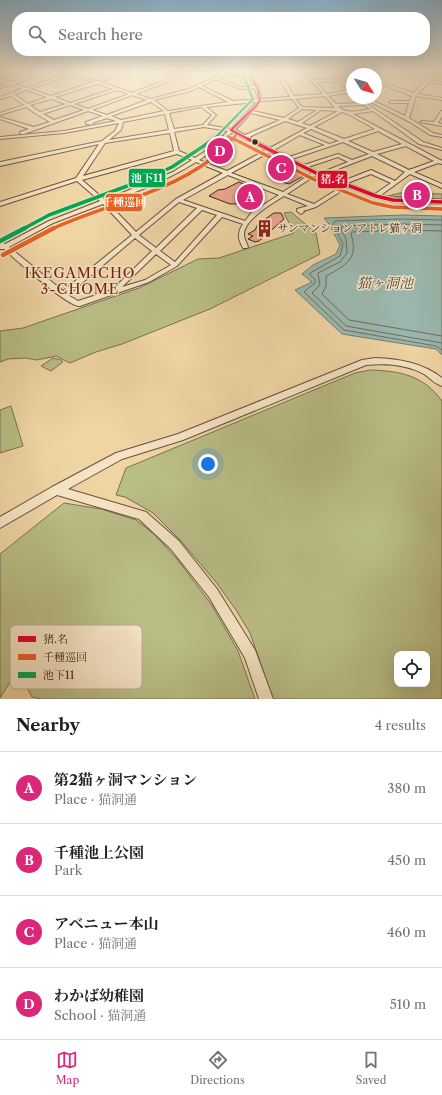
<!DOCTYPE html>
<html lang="en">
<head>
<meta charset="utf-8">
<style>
  :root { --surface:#fff; --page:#f2f2f2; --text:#202124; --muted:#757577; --line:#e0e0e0; --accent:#db2777 }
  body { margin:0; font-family:"Libre Caslon Text","Noto Serif JP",serif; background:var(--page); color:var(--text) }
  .controls { position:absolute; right:12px; bottom:12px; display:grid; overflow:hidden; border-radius:8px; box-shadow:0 4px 16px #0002 }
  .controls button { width:36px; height:36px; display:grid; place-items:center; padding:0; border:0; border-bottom:1px solid var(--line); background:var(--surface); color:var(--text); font:20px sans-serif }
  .compass { position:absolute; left:346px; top:68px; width:36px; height:36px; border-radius:50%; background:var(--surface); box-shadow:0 4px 16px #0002; rotate:127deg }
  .you { position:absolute; left:208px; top:464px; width:14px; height:14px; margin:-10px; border:3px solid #fff; border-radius:50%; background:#1a73e8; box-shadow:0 0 0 6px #1a73e833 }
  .badge { display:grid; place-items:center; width:26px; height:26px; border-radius:50%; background:var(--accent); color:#fff; font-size:13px; font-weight:700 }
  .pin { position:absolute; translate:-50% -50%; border:2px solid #fff; box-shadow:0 1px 4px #0006 }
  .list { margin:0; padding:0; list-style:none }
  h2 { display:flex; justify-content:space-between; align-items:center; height:52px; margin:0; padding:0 16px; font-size:17px }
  h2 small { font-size:13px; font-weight:400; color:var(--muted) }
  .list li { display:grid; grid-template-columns:26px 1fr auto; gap:12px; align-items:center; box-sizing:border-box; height:72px; padding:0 16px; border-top:1px solid var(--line) }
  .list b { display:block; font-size:15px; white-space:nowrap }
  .list p { margin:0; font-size:13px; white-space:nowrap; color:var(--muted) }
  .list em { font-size:13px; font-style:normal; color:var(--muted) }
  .icon { flex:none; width:22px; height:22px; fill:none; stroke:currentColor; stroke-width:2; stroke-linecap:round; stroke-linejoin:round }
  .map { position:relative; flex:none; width:442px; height:699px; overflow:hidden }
  .search { position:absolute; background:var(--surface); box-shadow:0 4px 16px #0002; left:12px; right:12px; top:12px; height:44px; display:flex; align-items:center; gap:10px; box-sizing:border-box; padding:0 14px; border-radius:16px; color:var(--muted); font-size:15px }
  .sheet { height:340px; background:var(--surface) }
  nav { display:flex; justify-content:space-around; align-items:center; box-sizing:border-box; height:56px; border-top:1px solid var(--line); background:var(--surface); font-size:11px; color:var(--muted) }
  nav a { display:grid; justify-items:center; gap:2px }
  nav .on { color:var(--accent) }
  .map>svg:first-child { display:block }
  .green { fill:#b9bd86; stroke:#787250; fill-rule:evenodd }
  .water { fill:#9bb7ad; stroke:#737d73 }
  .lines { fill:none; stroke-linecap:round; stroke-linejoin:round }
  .shore { stroke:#696f64; stroke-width:1 }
  .building { fill:#e9a490; stroke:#37271b }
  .minor-casing { stroke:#65523d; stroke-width:2 }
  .minor { fill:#f5e3c4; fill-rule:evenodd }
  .bus-1-far1-casing { stroke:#f5e3c4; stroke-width:4 }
  .bus-1-casing { stroke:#f5e3c4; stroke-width:5.5 }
  .bus-2-far2-casing { stroke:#f5e3c4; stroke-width:4 }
  .bus-2-far1-casing { stroke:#f5e3c4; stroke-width:5.5 }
  .bus-2-casing { stroke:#f5e3c4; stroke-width:7 }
  .bus-3-far2-casing { stroke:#f5e3c4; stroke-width:4 }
  .bus-3-far1-casing { stroke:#f5e3c4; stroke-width:5.5 }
  .bus-3-casing { stroke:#f5e3c4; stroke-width:7 }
  .bus-1-far1 { stroke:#e4002b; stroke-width:2.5 }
  .bus-1 { stroke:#e4002b; stroke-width:3.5 }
  .bus-2-far2 { stroke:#e96222; stroke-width:2.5 }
  .bus-2-far1 { stroke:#e96222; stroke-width:3.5 }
  .bus-2 { stroke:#e96222; stroke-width:4.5 }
  .bus-3-far2 { stroke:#00a651; stroke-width:2.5 }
  .bus-3-far1 { stroke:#00a651; stroke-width:3.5 }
  .bus-3 { stroke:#00a651; stroke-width:4.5 }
  .bus-dot { fill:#37271b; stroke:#f5e3c4; stroke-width:1.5 }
  .labels { text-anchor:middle; stroke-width:3; stroke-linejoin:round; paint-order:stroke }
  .far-poi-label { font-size:11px; fill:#37271b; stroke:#f5e3c4; text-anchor:start }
  .neighbourhood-label { font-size:14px; letter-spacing:1px; fill:#7a1f14; stroke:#f5e3c4 }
  .water-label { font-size:14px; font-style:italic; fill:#504b40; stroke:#f5e3c4 }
  .key { fill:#f5e3c4; stroke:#bcab91; stroke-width:1 }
  .key-label { font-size:11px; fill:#37271b }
  .line-badge { stroke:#f5e3c4; stroke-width:1.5 }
  .badge-label { font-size:11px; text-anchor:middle; font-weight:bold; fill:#fff }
</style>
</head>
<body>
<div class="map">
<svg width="442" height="699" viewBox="0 0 442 699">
  <rect width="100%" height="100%" fill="#efd4a4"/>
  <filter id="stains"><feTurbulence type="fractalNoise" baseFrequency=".005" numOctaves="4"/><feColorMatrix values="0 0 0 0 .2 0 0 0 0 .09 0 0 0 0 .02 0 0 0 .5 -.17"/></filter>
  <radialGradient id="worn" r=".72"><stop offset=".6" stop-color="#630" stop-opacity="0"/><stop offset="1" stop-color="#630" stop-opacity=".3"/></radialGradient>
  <!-- green -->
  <g class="green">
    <path d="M400,193L442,194V199L388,196Z"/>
    <path d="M291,212L316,233L320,254L210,309L122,344L96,352L70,363L56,356L37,360L25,358L8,359L0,362V331L23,328L139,288L198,259L219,258L294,233L284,213Z"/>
    <path d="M53,358L61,360L63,362L51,371L41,366Z"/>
    <path d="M370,370C400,371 423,375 442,401V699H273L250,633L236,610L216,582L180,540L153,513L125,497L116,495L126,468L355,373ZM397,654H427V684H397Z"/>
    <path d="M11,406L23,446L0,453V410Z"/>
    <path d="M64,503L101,509L136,520L154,534L177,559L211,604L238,651L255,699H40L32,697L27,688L32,674L46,664L50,648L30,650L0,698V554Z"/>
  </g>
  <!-- water -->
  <path class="water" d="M402,215L442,216V355L436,349L342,334L295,290L312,282L302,274L313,265L336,254L340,245L329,224L324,218Z"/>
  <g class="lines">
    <!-- shore -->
    <g class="shore">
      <path d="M442,220L401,219L335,221L333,224L343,244L340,256L310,273V275L315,279V283L304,292L344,330L436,346L442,350"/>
      <path d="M442,225L402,224L342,226L341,229L346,239L347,253L340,262L318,273L320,285L312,293L346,326L442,343"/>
      <path d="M442,231L402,230L352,232L351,234C359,259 346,265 326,276V286L322,294L349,320L442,336"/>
    </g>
  </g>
  <!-- building -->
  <g class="building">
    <path d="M284,163L292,166L287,168L307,174L289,184L279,181L284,177L269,172Z"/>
    <path d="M239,182L253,188L256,203L230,204L209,196L218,190L225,189Z"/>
    <path d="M274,213H281L284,219L259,241L255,242L248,239L253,236L248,234L255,230L258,224Z"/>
  </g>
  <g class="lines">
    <defs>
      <g id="minor">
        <path d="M17,71H24L0,79L11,82L45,71H52L14,84L26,88L66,74L60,71C72,71 90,82 99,81C111,79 122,71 135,71L101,82L132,93L166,80L178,71H183L168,82L136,94L151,99L189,89L220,75L192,71L222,73L221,71H225V73L247,71H307L314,80L338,79L334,74V71H338V74L352,90V92L328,96L336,104L361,103V101H363L423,142L442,148V150L419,144L373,111L353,114L442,161V164L438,163L414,172L442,184V188L410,174L381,195L393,198L442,200V204L393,202L374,197L348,187L316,207L303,211L304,212L301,214L297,211V209L308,206L284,196C273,203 243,220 244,235C244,239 247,243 248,247L247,248H243C238,239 237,233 243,224L222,217L177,266L149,282L80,306C69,308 15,259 4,249H0V241L5,244L49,221L100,201L77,181L0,206V202L76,178L99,144L0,166V162L102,141L115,131L119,123L64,133L0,139V137L64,131L116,121L107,118L92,123L93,125L86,124V122L103,116L88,111L24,134H20V132L29,129L0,119V117L34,127L50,122L38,115L26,107L0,115V113L24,105L11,96L0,99V97L22,89L11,85L0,88V86L7,84L0,81V77ZM303,72L304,73L323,94L294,96L280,73ZM276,73L290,97L262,99L259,87L252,74ZM249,74L254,86L241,87L219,78L225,75ZM70,75L93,82L51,96L30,89ZM216,79L241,89L255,88L258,99L233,101L202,86ZM340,81L348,90L327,94L316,82ZM97,84L113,89L70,103L55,97ZM199,87L228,102L168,111L154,100L191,91ZM26,90L47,97L28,104L14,94ZM117,90L129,94L88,109L74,104ZM132,95L147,100L107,115L92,110ZM325,96L335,108L302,107L295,99ZM51,99L66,104L40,112L30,105ZM292,99L299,108L284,118L253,111L261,101ZM151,102L164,111L121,120L111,116ZM257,102L231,129L207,125L216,115L206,107ZM70,105L84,110L54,120L43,114ZM364,105L370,109C359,111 346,115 338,106ZM201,107L212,115L203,125L174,129L169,113ZM302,109L317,110L298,122L288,119ZM321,110L338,111L310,126L302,123ZM342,112L348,114L375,129L344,139L314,127ZM251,113L280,120L245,135L235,130ZM165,114L169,130L109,140L121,130L123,122ZM285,121L307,128L270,148L249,137ZM204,127L228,131L213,146L195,158L179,151L174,132ZM311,129L339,141L329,144L303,133ZM378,131L402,144L373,152L348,141ZM232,132L266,150L227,171L199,160L217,148ZM170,133L174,151L83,176L105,143ZM300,135L325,145L289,157L274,150ZM343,142L369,154L352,160L338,154L304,165L292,159ZM406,146L434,161L409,170L377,154ZM270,152L312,173L283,192L231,173ZM177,154L192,160L173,172L105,200L82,180ZM372,156L405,172L395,181L371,170L343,181L325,174ZM338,157L348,162L320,173L308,167ZM196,162L223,173L176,199L136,232L108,203C138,191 168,180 196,162ZM371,174L391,183L375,194L347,183ZM228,175L279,195L252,212L245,221L183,200ZM316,175L344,185L314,204L287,194ZM179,202L197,208L156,248L139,235ZM103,204L132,235L63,291L9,247L53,223ZM202,210L217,215L175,262L160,251ZM135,238L152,251L112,290L78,301L68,295ZM156,254L171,265L145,280L122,287Z"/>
        <path d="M374,71C386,71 396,75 407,76C414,76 422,71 430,71L413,77L428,79L442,75V77L433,80L442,82V84L430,82L417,94L442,98V100L416,96L409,118L433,133L442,135V137L430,135L410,122L367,100L370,99L405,116L409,103H391L389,102L391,101H410L412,96L381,84L384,83L413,93L426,81Z"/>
        <path d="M441,111H442V116L438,123L442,124V126L420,122L422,121L434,122Z"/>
        <path d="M375,358C400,359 423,363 442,378V386C435,384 430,378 424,374C406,364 386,363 366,365L183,440L122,459L68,489L146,512L179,541L217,589L255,650L273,699H259L245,658L209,597L171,549L139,519L57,495L0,528V517L52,487L116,453L178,434L362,360Z"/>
      </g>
    </defs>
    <!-- minor casing -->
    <use href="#minor" class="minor-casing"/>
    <!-- minor -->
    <use href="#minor" class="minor"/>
    <defs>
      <g id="bus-1-far1">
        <path d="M231,130L250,140"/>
        <path d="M231,130L256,106L260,100L258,90L249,71"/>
      </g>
      <path id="bus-1" d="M248,139L316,173L376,196L393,200L442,202"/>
      <g id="bus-2-far2">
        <path d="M228,136L235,140"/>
        <path d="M231,140L236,135"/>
      </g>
      <g id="bus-2-far1">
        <path d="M234,139L313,179L373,203L392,207L442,209"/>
        <path d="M52,229C104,205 163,195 210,160C218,154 225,146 232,139"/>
      </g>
      <path id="bus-2" d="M3,255L54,228"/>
      <path id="bus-3-far2" d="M213,140L253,99L243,74"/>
      <path id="bus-3-far1" d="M23,229L49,215L138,182L172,167L214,139"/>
      <path id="bus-3" d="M0,241L25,228"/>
    </defs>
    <!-- bus-1-far1 casing -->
    <use href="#bus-1-far1" class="bus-1-far1-casing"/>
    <!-- bus-1 casing -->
    <use href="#bus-1" class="bus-1-casing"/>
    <!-- bus-2-far2 casing -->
    <use href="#bus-2-far2" class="bus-2-far2-casing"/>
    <!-- bus-2-far1 casing -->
    <use href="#bus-2-far1" class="bus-2-far1-casing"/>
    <!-- bus-2 casing -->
    <use href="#bus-2" class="bus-2-casing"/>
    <!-- bus-3-far2 casing -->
    <use href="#bus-3-far2" class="bus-3-far2-casing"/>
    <!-- bus-3-far1 casing -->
    <use href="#bus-3-far1" class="bus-3-far1-casing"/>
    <!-- bus-3 casing -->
    <use href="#bus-3" class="bus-3-casing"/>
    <!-- bus-1-far1 -->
    <use href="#bus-1-far1" class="bus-1-far1"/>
    <!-- bus-1 -->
    <use href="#bus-1" class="bus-1"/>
    <!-- bus-2-far2 -->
    <use href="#bus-2-far2" class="bus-2-far2"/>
    <!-- bus-2-far1 -->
    <use href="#bus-2-far1" class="bus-2-far1"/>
    <!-- bus-2 -->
    <use href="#bus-2" class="bus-2"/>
    <!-- bus-3-far2 -->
    <use href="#bus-3-far2" class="bus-3-far2"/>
    <!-- bus-3-far1 -->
    <use href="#bus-3-far1" class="bus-3-far1"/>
    <!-- bus-3 -->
    <use href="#bus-3" class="bus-3"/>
  </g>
  <!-- sky -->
  <linearGradient id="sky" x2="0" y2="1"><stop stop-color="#89b5d0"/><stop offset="0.42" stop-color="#f8ecd6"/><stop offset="1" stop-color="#f8ecd6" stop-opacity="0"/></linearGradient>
  <rect width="442" height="169" fill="url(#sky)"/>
  <!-- icons -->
  <defs>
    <symbol id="building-bare" viewBox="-9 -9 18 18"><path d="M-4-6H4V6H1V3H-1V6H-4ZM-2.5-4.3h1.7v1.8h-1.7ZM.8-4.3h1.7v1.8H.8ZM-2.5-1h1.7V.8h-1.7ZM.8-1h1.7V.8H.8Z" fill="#8f2418" stroke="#f5e3c4" stroke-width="2.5" paint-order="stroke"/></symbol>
  </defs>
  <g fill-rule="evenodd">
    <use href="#building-bare" x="252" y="216" width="25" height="25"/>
  </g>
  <!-- markers -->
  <circle class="bus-dot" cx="255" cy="142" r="3.5"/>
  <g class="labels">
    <!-- far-poi labels -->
    <g class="far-poi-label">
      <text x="277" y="232">サンマンション アトレ猫ヶ洞</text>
    </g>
    <!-- neighbourhood labels -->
    <g class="neighbourhood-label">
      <text x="80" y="278">IKEGAMICHO<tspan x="80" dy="16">3-CHOME</tspan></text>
    </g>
    <!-- water labels -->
    <g class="water-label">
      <text x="385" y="288">猫ヶ洞池</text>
    </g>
  </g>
  <!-- legend -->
  <rect x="10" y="625" width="132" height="64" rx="6" class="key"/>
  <rect x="18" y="636" width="18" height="6" fill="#e4002b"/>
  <rect x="18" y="654" width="18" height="6" fill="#e96222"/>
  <rect x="18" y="672" width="18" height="6" fill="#00a651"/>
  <g class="key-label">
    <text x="43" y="643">猪.名</text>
    <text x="43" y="661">千種巡回</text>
    <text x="43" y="679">池下11</text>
  </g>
  <g class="line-badge">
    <rect x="128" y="168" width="38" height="20" rx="4" fill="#00a651"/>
    <rect x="317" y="170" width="31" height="19" rx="4" fill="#e4002b"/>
    <rect x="105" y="193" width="38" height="19" rx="4" fill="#e96222"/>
  </g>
  <g class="badge-label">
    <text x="147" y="182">池下11</text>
    <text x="333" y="183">猪.名</text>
    <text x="124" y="206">千種巡回</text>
  </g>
  <rect width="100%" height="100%" filter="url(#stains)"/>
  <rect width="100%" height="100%" fill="url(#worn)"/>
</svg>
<div class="controls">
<button><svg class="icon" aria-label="locate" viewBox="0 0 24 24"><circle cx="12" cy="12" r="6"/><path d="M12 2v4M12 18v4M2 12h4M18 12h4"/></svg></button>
</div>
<svg class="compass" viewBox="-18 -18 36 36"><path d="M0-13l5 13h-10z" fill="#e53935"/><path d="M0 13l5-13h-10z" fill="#757577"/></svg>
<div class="you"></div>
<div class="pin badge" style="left:250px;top:197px">A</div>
<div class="pin badge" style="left:417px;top:195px">B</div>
<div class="pin badge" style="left:281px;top:168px">C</div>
<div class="pin badge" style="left:220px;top:151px">D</div>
<div class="search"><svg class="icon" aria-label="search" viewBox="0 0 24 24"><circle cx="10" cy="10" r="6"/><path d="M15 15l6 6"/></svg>Search here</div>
</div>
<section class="sheet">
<h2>Nearby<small>4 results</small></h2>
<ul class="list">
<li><span class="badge">A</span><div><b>第2猫ヶ洞マンション</b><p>Place · 猫洞通</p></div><em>380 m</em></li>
<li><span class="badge">B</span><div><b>千種池上公園</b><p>Park</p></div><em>450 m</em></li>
<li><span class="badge">C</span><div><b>アベニュー本山</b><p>Place · 猫洞通</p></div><em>460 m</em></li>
<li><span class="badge">D</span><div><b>わかば幼稚園</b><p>School · 猫洞通</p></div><em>510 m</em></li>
</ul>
</section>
<nav>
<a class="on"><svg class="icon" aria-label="map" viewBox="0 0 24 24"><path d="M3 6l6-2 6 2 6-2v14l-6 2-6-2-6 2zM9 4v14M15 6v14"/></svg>Map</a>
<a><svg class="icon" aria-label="directions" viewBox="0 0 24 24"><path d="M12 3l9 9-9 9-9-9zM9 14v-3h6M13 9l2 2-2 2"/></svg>Directions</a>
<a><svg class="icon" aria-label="saved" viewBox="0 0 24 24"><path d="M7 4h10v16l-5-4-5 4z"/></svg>Saved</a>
</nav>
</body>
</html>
